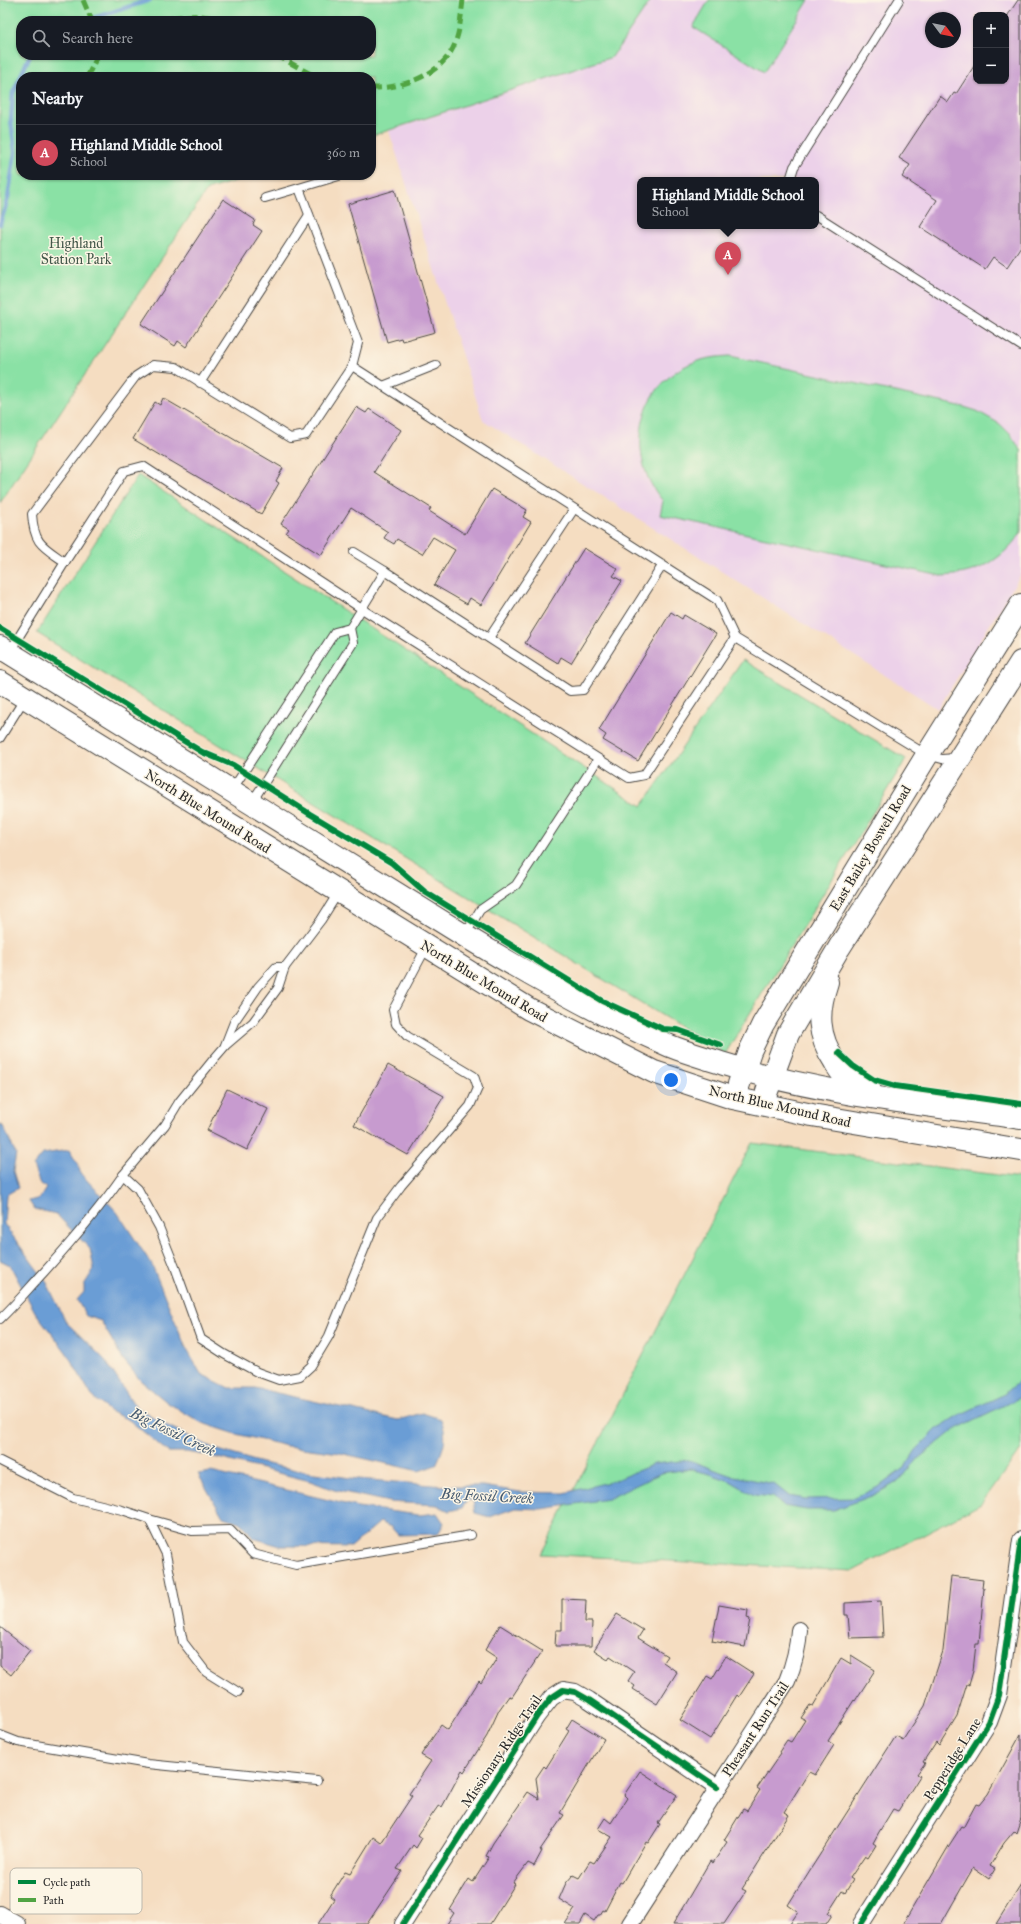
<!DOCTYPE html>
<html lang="en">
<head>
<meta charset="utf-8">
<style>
  :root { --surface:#171b24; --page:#242831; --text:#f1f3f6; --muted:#9ea1a6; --line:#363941; --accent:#d1495b }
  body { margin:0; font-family:"IM FELL Great Primer",serif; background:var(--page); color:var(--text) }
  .controls { position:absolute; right:12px; top:12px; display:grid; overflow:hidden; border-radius:8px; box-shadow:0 1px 3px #0004 }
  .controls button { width:36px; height:36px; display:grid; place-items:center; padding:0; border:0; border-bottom:1px solid var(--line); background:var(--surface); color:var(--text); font:20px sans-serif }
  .compass { position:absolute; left:925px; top:12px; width:36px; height:36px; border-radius:50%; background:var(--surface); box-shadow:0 1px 3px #0004; rotate:122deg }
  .you { position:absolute; left:671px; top:1080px; width:14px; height:14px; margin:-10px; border:3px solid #fff; border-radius:50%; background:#1a73e8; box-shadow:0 0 0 6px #1a73e833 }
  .badge { display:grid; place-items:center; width:26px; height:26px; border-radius:50%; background:var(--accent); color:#fff; font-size:13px; font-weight:700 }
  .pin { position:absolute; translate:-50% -33px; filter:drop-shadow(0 1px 2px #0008) }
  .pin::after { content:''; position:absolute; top:21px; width:14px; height:12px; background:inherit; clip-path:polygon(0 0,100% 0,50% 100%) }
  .popup { position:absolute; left:637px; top:177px; width:182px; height:52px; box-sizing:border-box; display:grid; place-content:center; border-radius:8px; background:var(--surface); filter:drop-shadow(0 1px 3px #0005); font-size:13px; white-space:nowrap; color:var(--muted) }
  .popup b { font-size:15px; color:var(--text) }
  .popup::after { content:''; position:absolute; left:50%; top:100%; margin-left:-8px; border:8px solid transparent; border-top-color:var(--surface) }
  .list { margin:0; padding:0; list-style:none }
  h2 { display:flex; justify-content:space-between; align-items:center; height:52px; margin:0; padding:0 16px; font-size:17px }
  h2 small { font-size:13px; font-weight:400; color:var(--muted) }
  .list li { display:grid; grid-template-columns:26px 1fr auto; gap:12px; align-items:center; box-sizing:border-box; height:56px; padding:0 16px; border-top:1px solid var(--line) }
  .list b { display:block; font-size:15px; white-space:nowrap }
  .list p { margin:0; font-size:13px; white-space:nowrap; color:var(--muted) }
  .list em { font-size:13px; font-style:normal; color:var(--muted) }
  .icon { flex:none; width:22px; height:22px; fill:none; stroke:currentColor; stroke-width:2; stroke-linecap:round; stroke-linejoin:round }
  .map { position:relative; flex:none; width:1021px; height:1924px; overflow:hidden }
  .search { position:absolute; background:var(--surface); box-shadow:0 1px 3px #0004; left:16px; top:16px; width:360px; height:44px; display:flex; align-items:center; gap:10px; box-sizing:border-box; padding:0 14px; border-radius:16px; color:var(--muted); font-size:15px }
  .panel { position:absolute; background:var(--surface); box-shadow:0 1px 3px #0004; left:16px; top:72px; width:360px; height:108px; border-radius:16px }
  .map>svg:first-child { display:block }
  .built { fill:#ecd1e9; fill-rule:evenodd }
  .green { fill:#8ae1a5; stroke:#5a8668; fill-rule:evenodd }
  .water { fill:#6a9dd5; stroke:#4a6480 }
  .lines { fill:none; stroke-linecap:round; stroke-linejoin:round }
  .stream { stroke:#6a9dd5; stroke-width:4.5 }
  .building { fill:#c79bcf }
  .service-casing { stroke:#494642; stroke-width:10 }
  .minor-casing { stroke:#494642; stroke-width:18 }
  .secondary-casing { stroke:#494642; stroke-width:24 }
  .service { stroke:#fff; stroke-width:8 }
  .minor { stroke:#fff; stroke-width:16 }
  .secondary { stroke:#fff; stroke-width:22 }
  .quiet { stroke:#51a443; stroke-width:5; stroke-dasharray:10 5; stroke-linecap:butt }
  .cycleway-casing { stroke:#fcf5e5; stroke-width:8 }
  .cycleway { stroke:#00873e; stroke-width:6 }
  .labels { text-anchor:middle; stroke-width:3; stroke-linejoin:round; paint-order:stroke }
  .park-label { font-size:14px; fill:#43584a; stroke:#fcf5e5 }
  .street-label { font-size:14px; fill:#2b2b2b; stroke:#fcf5e5 }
  .water-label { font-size:15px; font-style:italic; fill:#44596f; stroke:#fcf5e5 }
  .key { fill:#fcf5e5; stroke:#bdb8ad; stroke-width:1 }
  .key-label { font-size:11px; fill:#2b2b2b }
</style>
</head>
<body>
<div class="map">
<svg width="1021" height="1924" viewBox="0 0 1021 1924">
  <rect width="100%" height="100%" fill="#fcf5e5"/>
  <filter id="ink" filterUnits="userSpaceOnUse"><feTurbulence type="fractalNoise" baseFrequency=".025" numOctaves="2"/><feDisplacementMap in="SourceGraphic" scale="8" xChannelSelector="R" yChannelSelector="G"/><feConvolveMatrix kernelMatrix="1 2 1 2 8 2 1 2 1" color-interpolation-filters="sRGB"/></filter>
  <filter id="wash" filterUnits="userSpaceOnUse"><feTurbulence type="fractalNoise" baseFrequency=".012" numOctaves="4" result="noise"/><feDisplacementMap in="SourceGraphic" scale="16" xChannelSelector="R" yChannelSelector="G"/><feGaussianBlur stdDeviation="0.9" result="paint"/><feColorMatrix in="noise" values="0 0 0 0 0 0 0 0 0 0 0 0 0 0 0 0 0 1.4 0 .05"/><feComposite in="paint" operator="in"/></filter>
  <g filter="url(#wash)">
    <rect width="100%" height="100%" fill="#f5ddc1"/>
    <!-- built -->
    <path class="built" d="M651,0H1021V574L938,709L483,420L389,131L612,57ZM976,15H1006V81H976ZM931,18H955V42H931ZM640,180H816V226H640Z"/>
    <!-- green -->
    <g class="green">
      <path d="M0,0H651L612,57L371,136V77H21V175H253L207,190L0,503ZM21,21H371V55H21Z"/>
      <path d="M709,0H809L764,72L693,27Z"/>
      <path d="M730,356L964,407L977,411L1000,424L1010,434L1021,450V531L1020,534C1000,562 975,575 941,576L660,515L663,501C625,458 636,386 692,363C704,358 717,357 730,356Z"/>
      <path d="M138,475L642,806L743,660L906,759L725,1054L37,633Z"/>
      <path d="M752,1143L1021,1178V1449L981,1504L853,1571L541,1554Z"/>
    </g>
    <!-- water -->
    <g class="water">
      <path d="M0,1123L3,1126L16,1154L13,1171L18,1188L6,1195L4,1224L47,1283L66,1322L105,1360L135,1406L166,1425L215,1449L262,1463L307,1472L358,1479L445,1486H483L520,1492L564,1493L613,1481L654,1464L689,1460L729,1475L774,1484L789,1496L806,1499L854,1498L880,1486L905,1467L916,1450L937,1429L957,1416L1003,1395L1021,1380V1397L954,1430L919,1458L899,1481L874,1495L834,1510H807L783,1506L773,1497L754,1495L730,1481L710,1474L689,1469L661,1473L608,1499L542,1509L515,1508L490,1517L475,1513L473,1500H468L462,1508L449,1511L437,1505L389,1502L334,1490L310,1481L210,1456L187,1452H168L129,1420L109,1411L92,1396L66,1352L35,1312L10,1265L0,1260Z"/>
      <path d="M69,1150L77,1163L81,1174L117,1212L152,1265L186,1348L201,1374L229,1388H255L398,1420L422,1413L441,1419C448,1438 444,1447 436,1465L419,1471L340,1453L287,1446L236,1434L202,1423L168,1403L141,1381L122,1358L101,1321L86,1316L77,1300L84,1292V1285L94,1269L90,1249L56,1214L34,1209L29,1201L40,1198L46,1188L39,1182L33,1166L43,1154Z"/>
      <path d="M211,1472L358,1507L419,1515L437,1513L444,1523L438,1534L398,1535L391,1527L380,1522L351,1547L280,1546L253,1538L246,1528L239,1522L223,1517L198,1474Z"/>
    </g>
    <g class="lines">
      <!-- stream -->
      <g class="stream">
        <path d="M84,21L150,0"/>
        <path d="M0,224L8,198L15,152L11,120L13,93L30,55"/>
      </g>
    </g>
    <g id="blocks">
      <!-- building -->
      <g class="building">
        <path d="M1018,0H1021V246L1007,267L993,257L985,269L920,227L937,200L902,177L910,165L899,158L940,96L948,102L954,93L956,94L976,63V81H1006V18Z"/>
        <path d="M395,190L435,332L402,341L401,338L387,342L348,204Z"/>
        <path d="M223,199L255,220L253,225L262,231L186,347L178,341L175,346L141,324Z"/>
        <path d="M163,398L283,468L276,481L279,483L261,514L133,439L155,402L160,405Z"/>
        <path d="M356,407L366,413L369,409L401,430L374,472L431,508L429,511L465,534L492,489L527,510L523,517L531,522L481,605L470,598L467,604L434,585L455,550L433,537L422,554L397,539L394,544L384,538L388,532L351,508L321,555L286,533L289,529L281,524Z"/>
        <path d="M584,548L618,569L613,576L622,581L571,663L561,657L558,663L525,643Z"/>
        <path d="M671,612L682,619L684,615L716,634L638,761L603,740L606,735L599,730Z"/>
        <path d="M388,1065L444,1096L408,1155L354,1125Z"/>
        <path d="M227,1089L268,1109L247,1150L207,1130Z"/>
        <path d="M951,1576L983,1580L982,1587L984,1588L979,1644H976L973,1671L969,1685L967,1684L957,1716L939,1745L936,1742L923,1762L925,1763L917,1774L920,1776L898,1811L893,1809L879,1832L873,1843L876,1845L868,1858L865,1856L850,1878L853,1880L845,1893L842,1891L828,1913L832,1915L826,1924H790L798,1912L788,1905L810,1870L896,1736L903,1740L925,1706L943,1651Z"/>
        <path d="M562,1599L586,1600L585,1622H592L591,1646H555L556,1630H562Z"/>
        <path d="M881,1601L883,1637L850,1638L848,1615H845V1603Z"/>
        <path d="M719,1605L748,1610L747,1618L750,1619L745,1647L712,1641Z"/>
        <path d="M617,1614L643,1630L638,1638L667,1656L663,1662L677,1672L657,1704L633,1689L635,1686L628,1681L634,1672L610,1656L608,1659L594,1650Z"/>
        <path d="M500,1625L542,1651L512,1697L509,1696L499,1710L487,1736L464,1772L462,1770L442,1807L439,1805L418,1835L422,1838L416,1848L413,1845L397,1869L402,1871L367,1924H318L334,1899L330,1896L345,1872L350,1874L373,1837L381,1843L412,1796L409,1794L431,1761L421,1755L441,1725L448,1730L479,1681L481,1683L497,1658L485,1650Z"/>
        <path d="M0,1627L30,1651L11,1675L0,1666Z"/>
        <path d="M851,1655L875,1670L855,1701L854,1700L828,1741L834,1745L815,1775L809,1772L784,1812L789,1815L742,1889L746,1891L724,1924H673L710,1861L713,1863L727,1842L724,1840L743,1809L747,1811L760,1790L757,1788L781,1753L779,1752L787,1740L791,1742L805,1720L801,1718L810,1705L813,1706L841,1658L851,1664Z"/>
        <path d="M726,1656L754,1674L739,1697L737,1695L710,1739L680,1720L707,1676L712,1679Z"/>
        <path d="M572,1719L604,1739L560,1813L564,1815L540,1850L542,1851L534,1866L528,1863L513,1883L515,1884L490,1924H447L454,1913L450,1910L469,1879L473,1882L489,1857L486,1856L493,1843L528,1792L539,1799L536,1778L544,1766L546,1768L569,1731L566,1729Z"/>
        <path d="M1021,1734V1818L1016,1833L1014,1831L1004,1843L990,1866L995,1869L989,1879L973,1868L941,1924H903L950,1844L961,1827L963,1828L976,1804L979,1805L988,1794Z"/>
        <path d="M640,1771L677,1795L658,1823L660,1824L648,1843L646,1842L622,1883L620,1882L605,1911L603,1910L600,1915H598L594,1921L585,1915L580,1924H565L575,1909L559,1899L566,1883L573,1875L579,1878L590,1861L594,1863L612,1837L598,1829L605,1818L611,1823L627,1798L624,1795Z"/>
        <path d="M1021,1884V1924H996Z"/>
      </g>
    </g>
  </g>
  <g filter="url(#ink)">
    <use href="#blocks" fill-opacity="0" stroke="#494642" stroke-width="1"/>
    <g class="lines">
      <defs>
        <g id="service">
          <path d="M342,175L299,188L358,343L352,366"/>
          <path d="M790,180L794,167L899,0"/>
          <path d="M265,198L299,188"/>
          <path d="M816,215L1021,346"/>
          <path d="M200,383L309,215"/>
          <path d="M383,386L436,365"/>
          <path d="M354,552L385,571"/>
          <path d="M65,562C42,546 34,544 32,514L136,376L153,365L176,367L290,438L306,435L352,366L717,600L735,638"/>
          <path d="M489,638L574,509"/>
          <path d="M10,651L65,562L124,471L143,466L362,609L629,778L644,775L735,638L927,755L942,759L956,758"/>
          <path d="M0,738L25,698"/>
          <path d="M232,790L335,632L350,628L385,571L570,691L583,690L662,566"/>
          <path d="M252,802L353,643L350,628"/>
          <path d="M338,893L321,920L285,967L278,988L253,1022L226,1045L213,1060L179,1102L165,1125L123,1175L138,1189L159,1227L175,1267L201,1339L224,1354L257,1372L279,1380L300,1376L311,1366L329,1336L377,1218L401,1186L470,1106L478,1088L474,1076L407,1036L396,1024L393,1010L427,946"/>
          <path d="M465,935L480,910L516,885L598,759"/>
          <path d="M225,1045L234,1022L258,987L276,967H285"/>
          <path d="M0,1319C16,1304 29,1288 44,1272C72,1241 99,1210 123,1175"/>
          <path d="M0,1461L73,1498L122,1510L149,1519"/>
          <path d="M238,1692L206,1672L183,1642L166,1554L149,1519L192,1531L230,1530L253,1554L296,1565L471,1535"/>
          <path d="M0,1735L18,1742L148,1764L317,1781"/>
        </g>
        <g id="minor">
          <path d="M0,1914L17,1924"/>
          <path d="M403,1924L537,1716L551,1698L563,1690L575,1692L589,1700L717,1787"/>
          <path d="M630,1924L787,1681C794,1664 798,1649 799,1630"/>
          <path d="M861,1924L989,1722L999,1695L1021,1540"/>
        </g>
        <g id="secondary">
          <path d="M0,647L465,936C531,976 599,1015 670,1046C687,1053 706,1058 724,1064C820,1094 922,1104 1021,1118"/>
          <path d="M0,682L529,1009L654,1072L733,1098L812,1115L1021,1150"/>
          <path d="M827,982C817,1012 817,1035 835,1062C837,1066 840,1072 844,1075C851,1082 862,1086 870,1091"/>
          <path d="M739,1084L750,1051L763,1024L927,755L1021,605"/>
          <path d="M767,1091L788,1034L839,948L1021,662"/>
        </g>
      </defs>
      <!-- service casing -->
      <use href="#service" class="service-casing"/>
      <!-- minor casing -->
      <use href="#minor" class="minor-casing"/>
      <!-- secondary casing -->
      <use href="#secondary" class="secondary-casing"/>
      <!-- service -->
      <use href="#service" class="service"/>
      <!-- minor -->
      <use href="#minor" class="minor"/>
      <!-- secondary -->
      <use href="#secondary" class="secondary"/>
      <!-- quiet -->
      <g class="quiet">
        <path d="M83,0L92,21"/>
        <path d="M157,21C182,16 198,12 223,21"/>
        <path d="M276,55L316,77"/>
        <path d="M87,77L98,55"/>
        <path d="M371,88C400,89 439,76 453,48C460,33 461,16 463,0"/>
      </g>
      <defs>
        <g id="cycleway">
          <path d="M0,628L202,752L233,765L310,814L392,863L425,892L602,1001L663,1029L678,1030L721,1045"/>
          <path d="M839,1053L853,1066L874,1080L895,1086L1021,1104"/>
          <path d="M403,1924L537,1716L551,1698L563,1690L575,1692L589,1700L717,1787"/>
          <path d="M861,1924L989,1722L999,1695L1021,1540"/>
        </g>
      </defs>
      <!-- cycleway casing -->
      <use href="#cycleway" class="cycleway-casing"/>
      <!-- cycleway -->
      <use href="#cycleway" class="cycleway"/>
    </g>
  </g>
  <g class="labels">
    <!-- park labels -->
    <g class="park-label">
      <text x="76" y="248">Highland<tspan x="76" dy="16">Station Park</tspan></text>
    </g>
    <!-- street labels -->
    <g class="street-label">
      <text transform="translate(208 811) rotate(32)" y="5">North Blue Mound Road</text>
      <text transform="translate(870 848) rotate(-59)" y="5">East Bailey Boswell Road</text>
      <text transform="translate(484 981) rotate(31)" y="5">North Blue Mound Road</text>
      <text transform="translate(780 1106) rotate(13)" y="5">North Blue Mound Road</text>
      <text transform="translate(755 1729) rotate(-57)" y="5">Pheasant Run Trail</text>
      <text transform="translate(501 1751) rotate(-56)" y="5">Missionary Ridge Trail</text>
      <text transform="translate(952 1759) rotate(-58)" y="5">Pepperidge Lane</text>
    </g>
    <!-- water labels -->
    <g class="water-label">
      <text transform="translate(173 1432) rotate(26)" y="5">Big Fossil Creek</text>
      <text transform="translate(487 1496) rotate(3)" y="5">Big Fossil Creek</text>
    </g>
  </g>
  <!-- legend -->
  <rect x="10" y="1868" width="132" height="46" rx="6" class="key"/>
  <rect x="18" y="1880" width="18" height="4" fill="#00873e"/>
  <rect x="18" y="1898" width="18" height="4" fill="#51a443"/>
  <g class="key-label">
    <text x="43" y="1886">Cycle path</text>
    <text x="43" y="1904">Path</text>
  </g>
</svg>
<div class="controls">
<button>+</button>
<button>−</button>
</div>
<svg class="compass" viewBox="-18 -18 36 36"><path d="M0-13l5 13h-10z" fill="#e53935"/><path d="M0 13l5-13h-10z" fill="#9ea1a6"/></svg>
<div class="you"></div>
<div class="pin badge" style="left:728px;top:275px">A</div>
<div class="popup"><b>Highland Middle School</b>School</div>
<div class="search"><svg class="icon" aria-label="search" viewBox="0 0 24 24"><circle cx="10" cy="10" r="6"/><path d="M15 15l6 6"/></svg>Search here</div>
<section class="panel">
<h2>Nearby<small></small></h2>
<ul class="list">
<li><span class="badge">A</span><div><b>Highland Middle School</b><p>School</p></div><em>360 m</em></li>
</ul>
</section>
</div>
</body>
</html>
